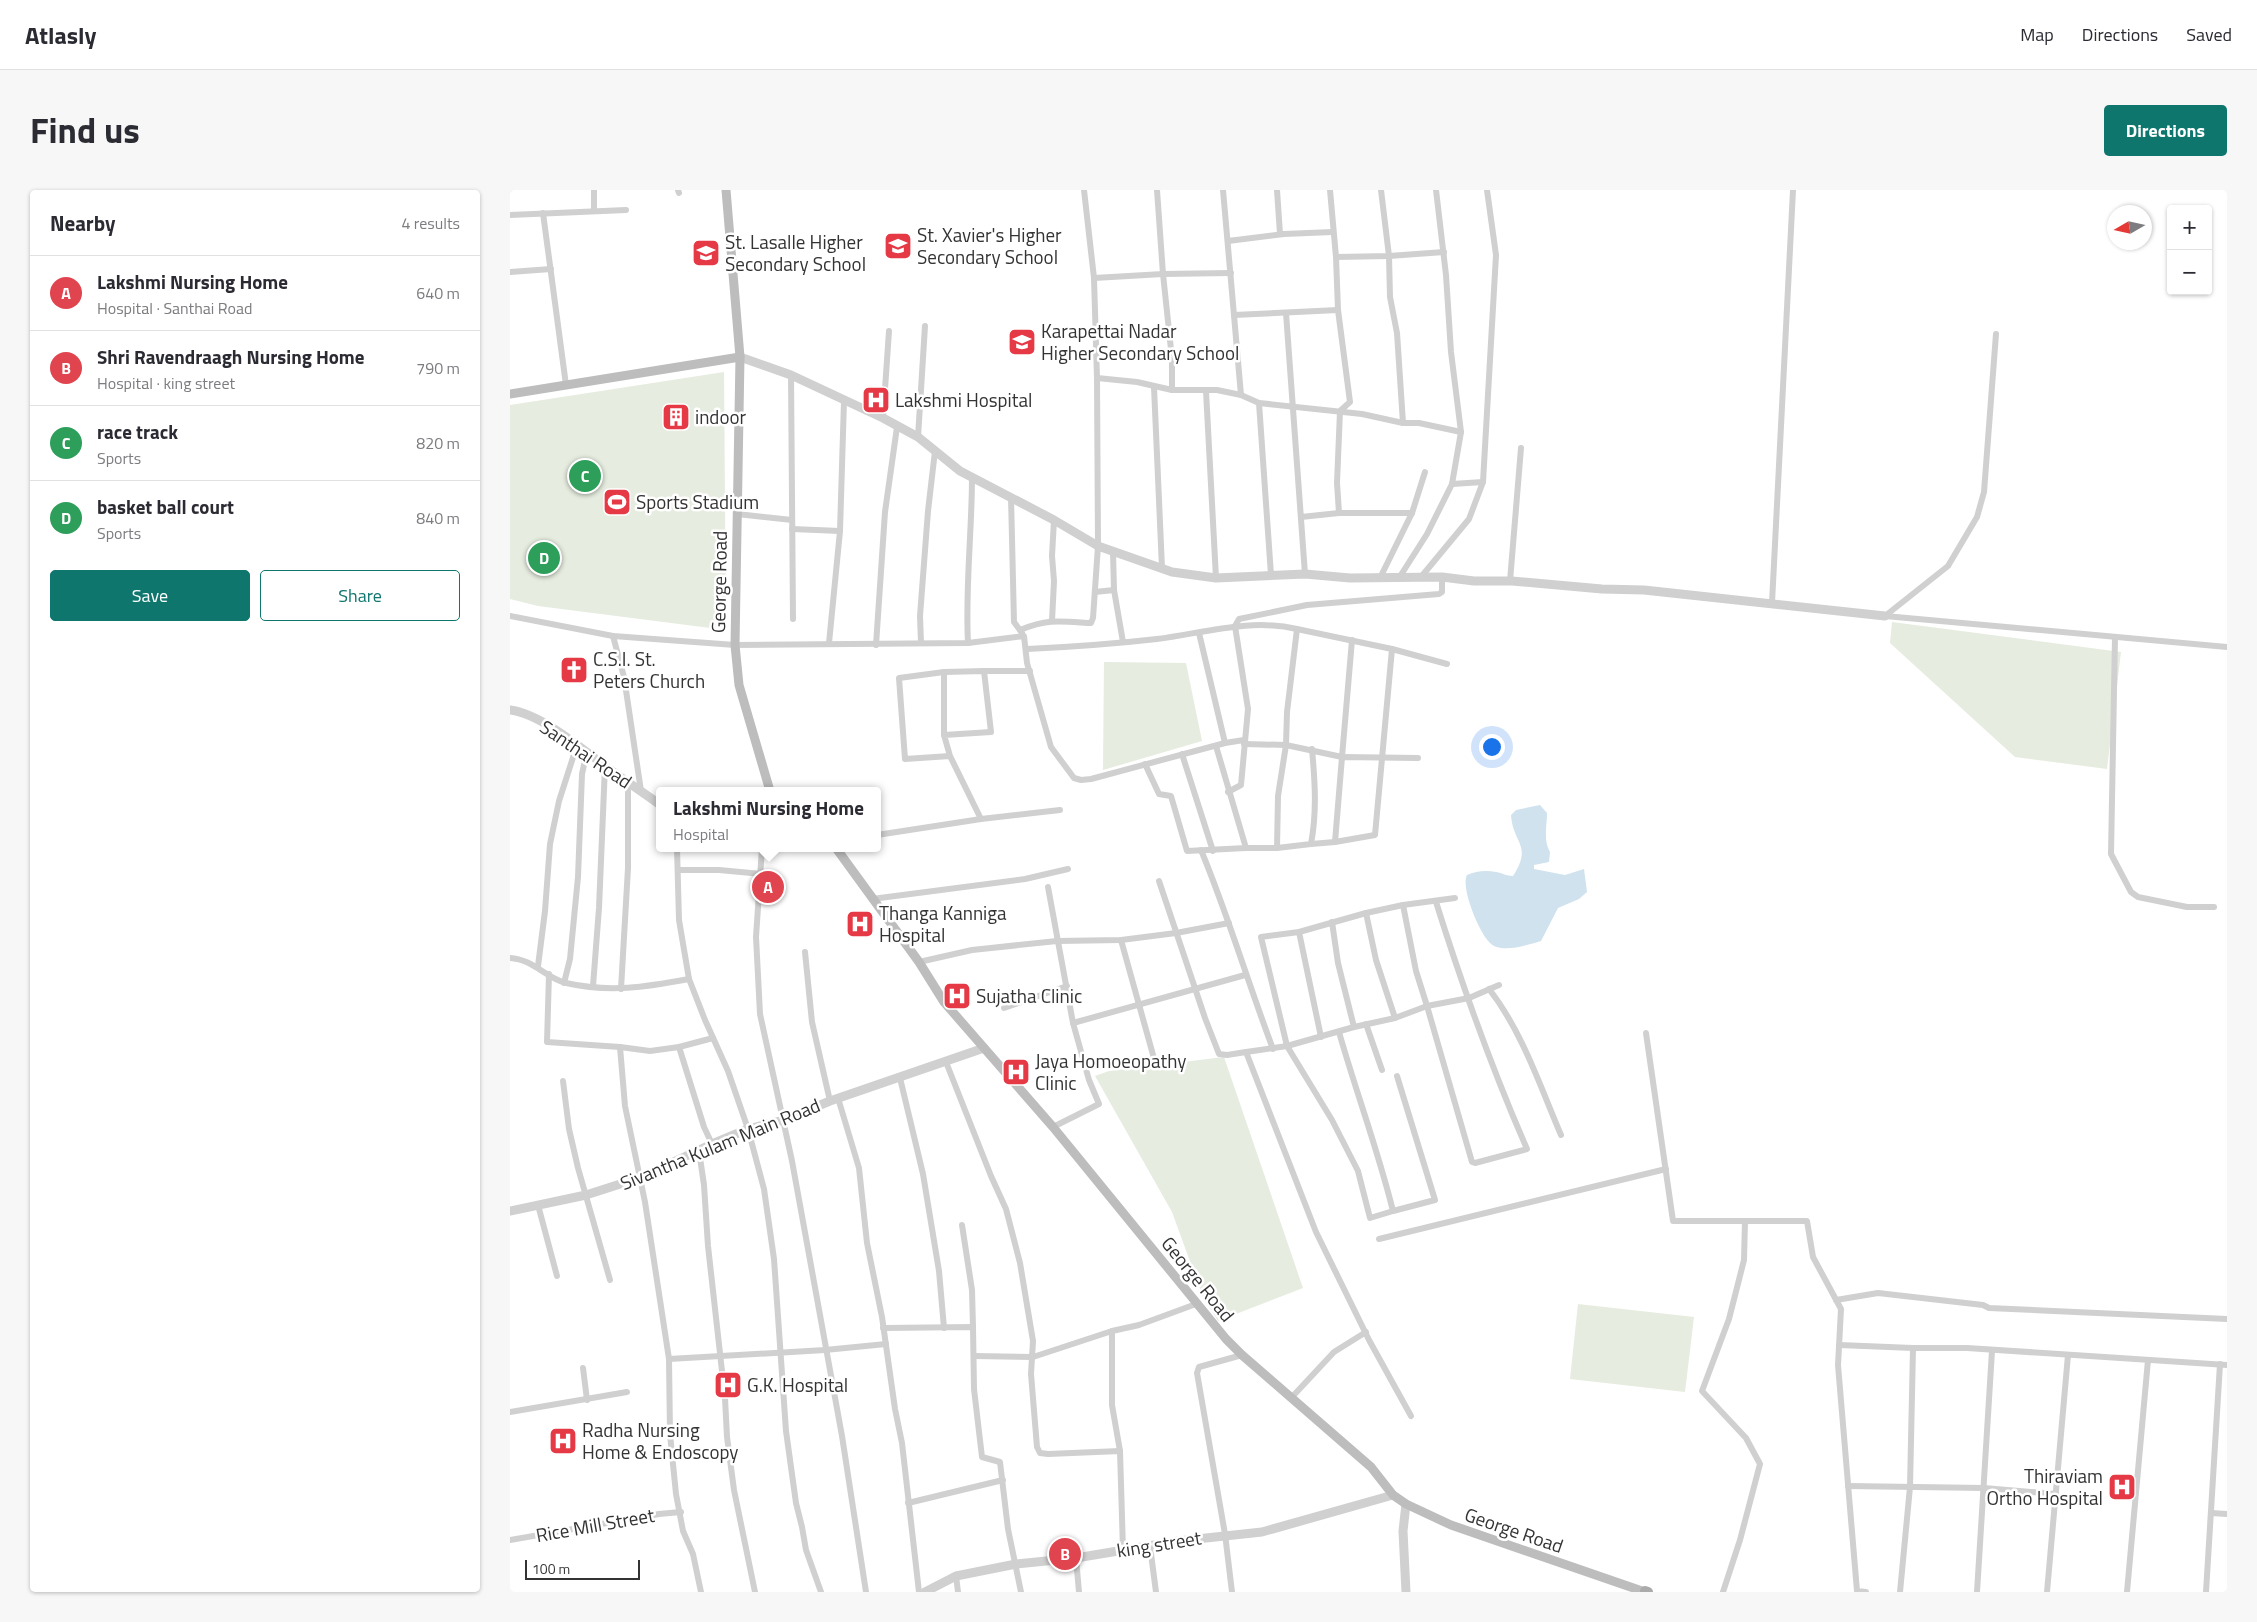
<!DOCTYPE html>
<html lang="en">
<head>
<meta charset="utf-8">
<style>
  :root { --surface:#fff; --page:#f7f7f7; --text:#2b2b33; --muted:#7c7c81; --line:#e1e1e2; --accent:#0f766e }
  body { margin:0; font-family:"Titillium Web",sans-serif; background:var(--page); color:var(--text) }
  .controls { position:absolute; right:15px; top:15px; display:grid; overflow:hidden; border-radius:5px; box-shadow:0 1px 4px #0004 }
  .controls button { width:45px; height:45px; display:grid; place-items:center; padding:0; border:0; border-bottom:1px solid var(--line); background:var(--surface); color:var(--text); font:25px sans-serif }
  .compass { position:absolute; left:1597px; top:15px; width:45px; height:45px; border-radius:50%; background:var(--surface); box-shadow:0 1px 4px #0004; rotate:261deg }
  .scale { position:absolute; left:15px; bottom:12px; width:115px; box-sizing:border-box; padding-left:5px; border:2px solid #333; border-top:0; font-size:14px; line-height:18px; white-space:nowrap; color:#333; -webkit-text-stroke:4px #fff; paint-order:stroke }
  .you { position:absolute; left:981px; top:556px; width:18px; height:18px; margin:-12px; border:4px solid #fff; border-radius:50%; background:#1a73e8; box-shadow:0 0 0 8px #1a73e833 }
  .badge { display:grid; place-items:center; width:32px; height:32px; border-radius:50%; background:var(--accent); color:#fff; font-size:16px; font-weight:700 }
  .pin { position:absolute; translate:-50% -50%; border:2px solid #fff; box-shadow:0 1px 5px #0006 }
  .popup { position:absolute; left:146px; top:597px; width:225px; height:65px; box-sizing:border-box; display:grid; place-content:center; border-radius:5px; background:var(--surface); filter:drop-shadow(0 1px 4px #0005); font-size:16px; white-space:nowrap; color:var(--muted) }
  .popup b { font-size:19px; color:var(--text) }
  .popup::after { content:''; position:absolute; left:50%; top:100%; margin-left:-10px; border:10px solid transparent; border-top-color:var(--surface) }
  .list { margin:0; padding:0; list-style:none }
  h2 { display:flex; justify-content:space-between; align-items:center; height:65px; margin:0; padding:0 20px; font-size:21px }
  h2 small { font-size:16px; font-weight:400; color:var(--muted) }
  .list li { display:grid; grid-template-columns:32px 1fr auto; gap:15px; align-items:center; box-sizing:border-box; height:75px; padding:0 20px; border-top:1px solid var(--line) }
  .list b { display:block; font-size:19px; white-space:nowrap }
  .list p { margin:0; font-size:16px; white-space:nowrap; color:var(--muted) }
  .list em { font-size:16px; font-style:normal; color:var(--muted) }
  .actions { display:flex; gap:10px; padding:15px 20px }
  .actions a { flex:1; padding:11px 0; border:1px solid var(--accent); border-radius:5px; text-align:center; font-size:18px; color:var(--accent) }
  .actions .main { background:var(--accent); color:#fff }
  .map { position:relative; flex:none; width:1717px; height:1402px; overflow:hidden; border-radius:5px }
  header { display:flex; align-items:center; gap:30px; box-sizing:border-box; height:70px; padding:0 25px; background:var(--surface); border-bottom:1px solid var(--line) }
  header strong { font-size:24px }
  nav { display:flex; gap:28px; margin-inline-start:auto; font-size:18px }
  .intro { display:flex; align-items:center; justify-content:space-between; box-sizing:border-box; height:120px; padding:0 30px }
  h1 { margin:0; font-size:35px }
  .button { padding:12px 22px; border-radius:5px; background:var(--accent); color:#fff; font-size:18px; font-weight:700 }
  main { display:flex; gap:30px; padding:0 30px }
  aside { flex:1; background:var(--surface); border-radius:5px; box-shadow:0 1px 4px #0004 }
  .map>svg:first-child { display:block }
  .green { fill:#e6ecdf }
  .water { fill:#cfe2ee }
  .lines { fill:none; stroke-linecap:round; stroke-linejoin:round }
  .minor { stroke:#d0d0d0; stroke-width:6 }
  .tertiary { stroke:#d0d0d0; stroke-width:9 }
  .secondary { stroke:#bdbdbd; stroke-width:9 }
  .primary { stroke:#ababab; stroke-width:10 }
  .labels { text-anchor:middle; stroke-width:5; stroke-linejoin:round; paint-order:stroke }
  .poi-label { font-size:19px; fill:#333; stroke:#fff; text-anchor:start }
  .street-label { font-size:19px; fill:#333; stroke:#fff }
</style>
</head>
<body>
<header>
<strong>Atlasly</strong>
<nav><a>Map</a><a>Directions</a><a>Saved</a></nav>
</header>
<div class="intro"><h1>Find us</h1><a class="button">Directions</a></div>
<main>
<aside>
<h2>Nearby<small>4 results</small></h2>
<ul class="list">
<li><span class="badge" style="background:#e0444e">A</span><div><b>Lakshmi Nursing Home</b><p>Hospital · Santhai Road</p></div><em>640 m</em></li>
<li><span class="badge" style="background:#e0444e">B</span><div><b>Shri Ravendraagh Nursing Home</b><p>Hospital · king street</p></div><em>790 m</em></li>
<li><span class="badge" style="background:#2e9e5b">C</span><div><b>race track</b><p>Sports</p></div><em>820 m</em></li>
<li><span class="badge" style="background:#2e9e5b">D</span><div><b>basket ball court</b><p>Sports</p></div><em>840 m</em></li>
</ul>
<div class="actions"><a class="main">Save</a><a>Share</a></div>
</aside>
<div class="map">
<svg width="1717" height="1402" viewBox="0 0 1717 1402">
  <rect width="100%" height="100%" fill="#fff"/>
  <!-- green -->
  <g class="green">
    <path d="M214,182L216,440L28,416L0,409V215Z"/>
    <path d="M1382,432L1611,462L1597,579L1505,567L1380,453Z"/>
    <path d="M594,472L676,473L692,551L593,580Z"/>
    <path d="M714,867L793,1098L708,1131L693,1107L662,1022L585,886L599,881Z"/>
    <path d="M1068,1114L1184,1127L1175,1202L1060,1189Z"/>
  </g>
  <!-- water -->
  <path class="water" d="M1030,615L1037,623C1037,636 1033,650 1040,662L1039,672L1024,675V679L1055,685L1074,679L1077,702L1069,709L1048,718L1031,751C1017,755 997,762 984,756C971,750 950,697 957,685C966,681 976,680 986,682C993,683 996,686 1003,686C1023,655 1003,654 1001,625L1006,620Z"/>
  <g class="lines">
    <!-- minor -->
    <g class="minor">
      <path d="M168,0L169,3"/>
      <path d="M647,0L653,84L662,169V200"/>
      <path d="M713,0L731,205"/>
      <path d="M767,0L770,44"/>
      <path d="M820,0L826,67"/>
      <path d="M871,0L879,66L880,107L887,143L893,233"/>
      <path d="M84,20V0"/>
      <path d="M33,23L56,195"/>
      <path d="M0,25L116,20"/>
      <path d="M718,51L774,44L823,42"/>
      <path d="M0,82L41,79"/>
      <path d="M584,88L653,84L721,83"/>
      <path d="M776,123L795,384"/>
      <path d="M724,125L828,120"/>
      <path d="M281,185L283,429"/>
      <path d="M587,188L627,192L662,200H707L731,205L749,213L852,224L893,233H909L951,242"/>
      <path d="M644,197L652,378"/>
      <path d="M696,201L706,388"/>
      <path d="M749,213L761,385"/>
      <path d="M373,228L379,141"/>
      <path d="M408,247L415,136"/>
      <path d="M942,294L973,292"/>
      <path d="M501,307L504,432L512,443"/>
      <path d="M829,323L827,293L830,221L840,212L828,120L826,67L879,66L934,62"/>
      <path d="M227,324L282,330"/>
      <path d="M791,327L829,323H902"/>
      <path d="M282,339L330,341"/>
      <path d="M603,362L604,400L613,452"/>
      <path d="M911,387L959,329L973,292L986,65L977,0"/>
      <path d="M870,388L902,323L915,282"/>
      <path d="M889,388L917,344L942,294L951,242L941,162L936,85L926,0"/>
      <path d="M1000,391L1011,258"/>
      <path d="M585,402L604,400"/>
      <path d="M1262,413L1283,0"/>
      <path d="M0,426L103,446L225,455L458,453L514,446L517,473L541,557L564,588L571,590L581,589L715,553"/>
      <path d="M1375,426L1717,457"/>
      <path d="M1375,426L1438,376L1467,327L1474,302L1486,144"/>
      <path d="M542,431L544,391L542,366L544,330"/>
      <path d="M787,439L882,459L937,474"/>
      <path d="M510,440C537,429 549,431 577,433H581L583,428L588,356L587,188L584,88L574,0"/>
      <path d="M689,443L715,553L734,550"/>
      <path d="M103,446L114,487L131,601"/>
      <path d="M1605,447L1601,664L1621,702L1628,707L1677,717H1704"/>
      <path d="M319,453L330,341L334,211"/>
      <path d="M411,453L410,426L418,321L425,261"/>
      <path d="M458,453C455,398 462,342 462,287"/>
      <path d="M366,455L375,322L387,237"/>
      <path d="M517,459C560,457 603,454 647,449C694,443 740,428 787,439L777,522L776,555L832,567L842,450"/>
      <path d="M474,481H520"/>
      <path d="M434,482V545"/>
      <path d="M734,554L776,555L768,606L767,658"/>
      <path d="M706,556L736,658H767L801,654C807,622 805,592 802,559"/>
      <path d="M672,564L703,661"/>
      <path d="M635,574L649,604L661,606L677,661L736,658"/>
      <path d="M718,602L731,595L738,519L725,436L729,429L797,415L929,404L932,402V387"/>
      <path d="M471,629L550,620"/>
      <path d="M367,645L471,629L440,566L434,545L481,542L474,481L434,482L389,488L395,569L440,566"/>
      <path d="M825,652L865,645L882,459"/>
      <path d="M801,654L825,652L832,567L908,568"/>
      <path d="M167,658L169,730L179,789L195,830L218,881L238,939L254,999L264,1069L276,1241L286,1313L292,1337L296,1360L311,1402"/>
      <path d="M252,658L246,747L250,824L282,971L332,1246L356,1402"/>
      <path d="M691,660C718,725 738,793 763,859"/>
      <path d="M168,680H209L252,684"/>
      <path d="M649,691L695,828L709,864L717,865L736,862"/>
      <path d="M538,697L563,833L579,890L589,914L543,937"/>
      <path d="M362,709L515,689L558,679"/>
      <path d="M893,715L906,781L917,816L959,808L989,795"/>
      <path d="M856,723L866,770L885,828"/>
      <path d="M822,732L828,773L844,837"/>
      <path d="M789,742L811,847"/>
      <path d="M611,750L645,872"/>
      <path d="M295,762L302,832L320,911"/>
      <path d="M0,768C23,769 37,789 56,793C100,803 136,797 179,789"/>
      <path d="M409,772L462,760L547,751L611,750L666,743L719,733"/>
      <path d="M28,776L35,721L40,654L49,611L67,555"/>
      <path d="M39,784L37,852L110,857L140,861L169,857"/>
      <path d="M54,793L60,769L68,687L72,584L77,561"/>
      <path d="M83,796L89,718L95,576"/>
      <path d="M111,799L118,678V592"/>
      <path d="M979,799C1012,841 1030,896 1051,945"/>
      <path d="M494,818L557,796"/>
      <path d="M563,833L735,785"/>
      <path d="M856,834L872,880"/>
      <path d="M829,842C846,902 868,960 883,1021L925,1010L887,886"/>
      <path d="M1136,843L1163,1031H1297L1303,1067L1331,1119L1328,1175L1347,1401L1356,1402"/>
      <path d="M110,857L115,916L135,1012L159,1169L160,1244L166,1304L173,1341L183,1364L191,1402"/>
      <path d="M436,872L481,986L496,1019L510,1073L523,1151L521,1184L527,1257L530,1263L538,1264L610,1261L613,1360"/>
      <path d="M390,888L413,984L429,1081L434,1138"/>
      <path d="M53,891L59,939L68,978L100,1090"/>
      <path d="M328,908L349,978L357,1053L372,1127L385,1219L392,1253L409,1402"/>
      <path d="M202,954L194,937L169,857L203,848"/>
      <path d="M189,961L194,995L198,1056L215,1208L217,1247L224,1300L245,1402"/>
      <path d="M28,1015L47,1086"/>
      <path d="M883,1021L860,1028L848,981L822,930L777,856L751,747L789,742L856,723L893,715L945,708"/>
      <path d="M452,1035L462,1100L463,1137"/>
      <path d="M869,1049L1156,979"/>
      <path d="M1326,1110L1368,1103L1473,1115L1479,1118L1717,1129"/>
      <path d="M373,1138L463,1137L464,1199L472,1267L490,1272L498,1339L511,1402"/>
      <path d="M602,1141V1215L610,1261"/>
      <path d="M1329,1155L1403,1158L1400,1297L1390,1402"/>
      <path d="M1403,1158H1457L1717,1175"/>
      <path d="M464,1166L523,1167L602,1141L629,1135L686,1114"/>
      <path d="M159,1169L315,1160L376,1154"/>
      <path d="M73,1178L77,1210"/>
      <path d="M782,1207L824,1162L856,1142"/>
      <path d="M0,1222L117,1202"/>
      <path d="M901,1226L859,1150L806,1042L736,862L777,856L844,837L885,828L917,816L962,972L965,973L1017,959C982,879 952,795 926,712"/>
      <path d="M1338,1296L1474,1298L1546,1304"/>
      <path d="M398,1313L493,1290"/>
      <path d="M1701,1323L1717,1324"/>
      <path d="M0,1350L149,1324L171,1322"/>
      <path d="M640,1356L646,1402"/>
      <path d="M566,1368L569,1402"/>
      <path d="M446,1386L448,1402"/>
      <path d="M722,1402L715,1344L687,1183L689,1177L732,1165"/>
      <path d="M1213,1402L1230,1350L1250,1274L1236,1248L1192,1201L1219,1129L1234,1070L1235,1031"/>
      <path d="M1467,1402L1482,1161"/>
      <path d="M1537,1402L1558,1165"/>
      <path d="M1617,1402L1638,1170"/>
      <path d="M1696,1402L1710,1174"/>
    </g>
    <!-- tertiary -->
    <g class="tertiary">
      <path d="M230,167L281,185L373,228L408,247L450,281L544,330L588,356L662,382L706,388L795,384L840,388L932,387L964,391H1002L1092,399L1134,400L1375,426"/>
      <path d="M0,520C31,524 71,558 95,576C113,589 131,601 149,614"/>
      <path d="M0,1021L76,1005L129,988L202,954L238,939L274,930L320,911L474,858"/>
      <path d="M415,1402L446,1386L506,1374L566,1368L668,1351L752,1342L883,1305"/>
      <path d="M896,1402L893,1341L896,1314"/>
    </g>
    <!-- secondary -->
    <g class="secondary">
      <path d="M216,0L230,167L225,455L229,495L260,601"/>
      <path d="M0,204L230,167"/>
      <path d="M326,658L409,772L434,812L543,937L716,1149L732,1165L861,1277L883,1305L896,1314L941,1335L1135,1402"/>
    </g>
    <!-- primary -->
    <path class="primary" d="M1135,1401L1138,1402"/>
  </g>
  <!-- icons -->
  <defs>
    <symbol id="school-square" viewBox="-11 -11 22 22"><rect x="-9" y="-9" width="18" height="18" rx="4" fill="#e63946" stroke="#fff"/><path d="M0-5L7-2L0 1L-7-2ZM-4 1L0 2.5L4 1V4Q0 6-4 4Z" fill="#fff"/></symbol>
    <symbol id="hospital-square" viewBox="-11 -11 22 22"><rect x="-9" y="-9" width="18" height="18" rx="4" fill="#e63946" stroke="#fff"/><path d="M-5-5h3v3.5h4V-5h3V5h-3V1.5h-4V5h-3Z" fill="#fff"/></symbol>
    <symbol id="building-square" viewBox="-11 -11 22 22"><rect x="-9" y="-9" width="18" height="18" rx="4" fill="#e63946" stroke="#fff"/><path d="M-4-6H4V6H1V3H-1V6H-4ZM-2.5-4.3h1.7v1.8h-1.7ZM.8-4.3h1.7v1.8H.8ZM-2.5-1h1.7V.8h-1.7ZM.8-1h1.7V.8H.8Z" fill="#fff"/></symbol>
    <symbol id="stadium-square" viewBox="-11 -11 22 22"><rect x="-9" y="-9" width="18" height="18" rx="4" fill="#e63946" stroke="#fff"/><path d="M0-5a6.5 5 0 1 0 0 10a6.5 5 0 1 0 0-10ZM-3.5-1.8h7v3.6h-7Z" fill="#fff"/></symbol>
    <symbol id="church-square" viewBox="-11 -11 22 22"><rect x="-9" y="-9" width="18" height="18" rx="4" fill="#e63946" stroke="#fff"/><path d="M-1.2-6h2.4v3.5h3.3v2.4h-3.3V6h-2.4V-.1h-3.3v-2.4h3.3Z" fill="#fff"/></symbol>
  </defs>
  <g fill-rule="evenodd">
    <use href="#school-square" x="372" y="40" width="32" height="32"/>
    <use href="#school-square" x="180" y="47" width="32" height="32"/>
    <use href="#school-square" x="496" y="136" width="32" height="32"/>
    <use href="#hospital-square" x="350" y="194" width="32" height="32"/>
    <use href="#building-square" x="150" y="211" width="32" height="32"/>
    <use href="#stadium-square" x="91" y="296" width="32" height="32"/>
    <use href="#church-square" x="48" y="464" width="32" height="32"/>
    <use href="#hospital-square" x="334" y="718" width="32" height="32"/>
    <use href="#hospital-square" x="431" y="790" width="32" height="32"/>
    <use href="#hospital-square" x="490" y="866" width="32" height="32"/>
    <use href="#hospital-square" x="202" y="1179" width="32" height="32"/>
    <use href="#hospital-square" x="37" y="1235" width="32" height="32"/>
    <use href="#hospital-square" x="1596" y="1281" width="32" height="32"/>
  </g>
  <g class="labels">
    <!-- poi labels -->
    <g class="poi-label">
      <text x="407" y="52">St. Xavier's Higher<tspan x="407" dy="22">Secondary School</tspan></text>
      <text x="215" y="59">St. Lasalle Higher<tspan x="215" dy="22">Secondary School</tspan></text>
      <text x="531" y="148">Karapettai Nadar<tspan x="531" dy="22">Higher Secondary School</tspan></text>
      <text x="385" y="217">Lakshmi Hospital</text>
      <text x="185" y="234">indoor</text>
      <text x="126" y="319">Sports Stadium</text>
      <text x="83" y="476">C.S.I. St.<tspan x="83" dy="22">Peters Church</tspan></text>
      <text x="369" y="730">Thanga Kanniga<tspan x="369" dy="22">Hospital</tspan></text>
      <text x="466" y="813">Sujatha Clinic</text>
      <text x="525" y="878">Jaya Homoeopathy<tspan x="525" dy="22">Clinic</tspan></text>
      <text x="237" y="1202">G.K. Hospital</text>
      <text x="72" y="1247">Radha Nursing<tspan x="72" dy="22">Home &amp; Endoscopy</tspan></text>
      <text x="1593" y="1293" text-anchor="end">Thiraviam<tspan x="1593" dy="22">Ortho Hospital</tspan></text>
    </g>
    <!-- street labels -->
    <g class="street-label">
      <text transform="translate(209 392) rotate(-89)" y="7">George Road</text>
      <text transform="translate(76 564) rotate(34)" y="7">Santhai Road</text>
      <text transform="translate(210 954) rotate(-22)" y="7">Sivantha Kulam Main Road</text>
      <text transform="translate(688 1089) rotate(51)" y="7">George Road</text>
      <text transform="translate(85 1335) rotate(-10)" y="7">Rice Mill Street</text>
      <text transform="translate(1004 1340) rotate(19)" y="7">George Road</text>
      <text transform="translate(649 1354) rotate(-9)" y="7">king street</text>
    </g>
  </g>
</svg>
<div class="controls">
<button>+</button>
<button>−</button>
</div>
<svg class="compass" viewBox="-18 -18 36 36"><path d="M0-13l5 13h-10z" fill="#e53935"/><path d="M0 13l5-13h-10z" fill="#7c7c81"/></svg>
<div class="scale">100 m</div>
<div class="you"></div>
<div class="pin badge" style="left:258px;top:697px;background:#e0444e">A</div>
<div class="popup"><b>Lakshmi Nursing Home</b>Hospital</div>
<div class="pin badge" style="left:555px;top:1364px;background:#e0444e">B</div>
<div class="pin badge" style="left:75px;top:286px;background:#2e9e5b">C</div>
<div class="pin badge" style="left:34px;top:368px;background:#2e9e5b">D</div>
</div>
</main>
</body>
</html>
